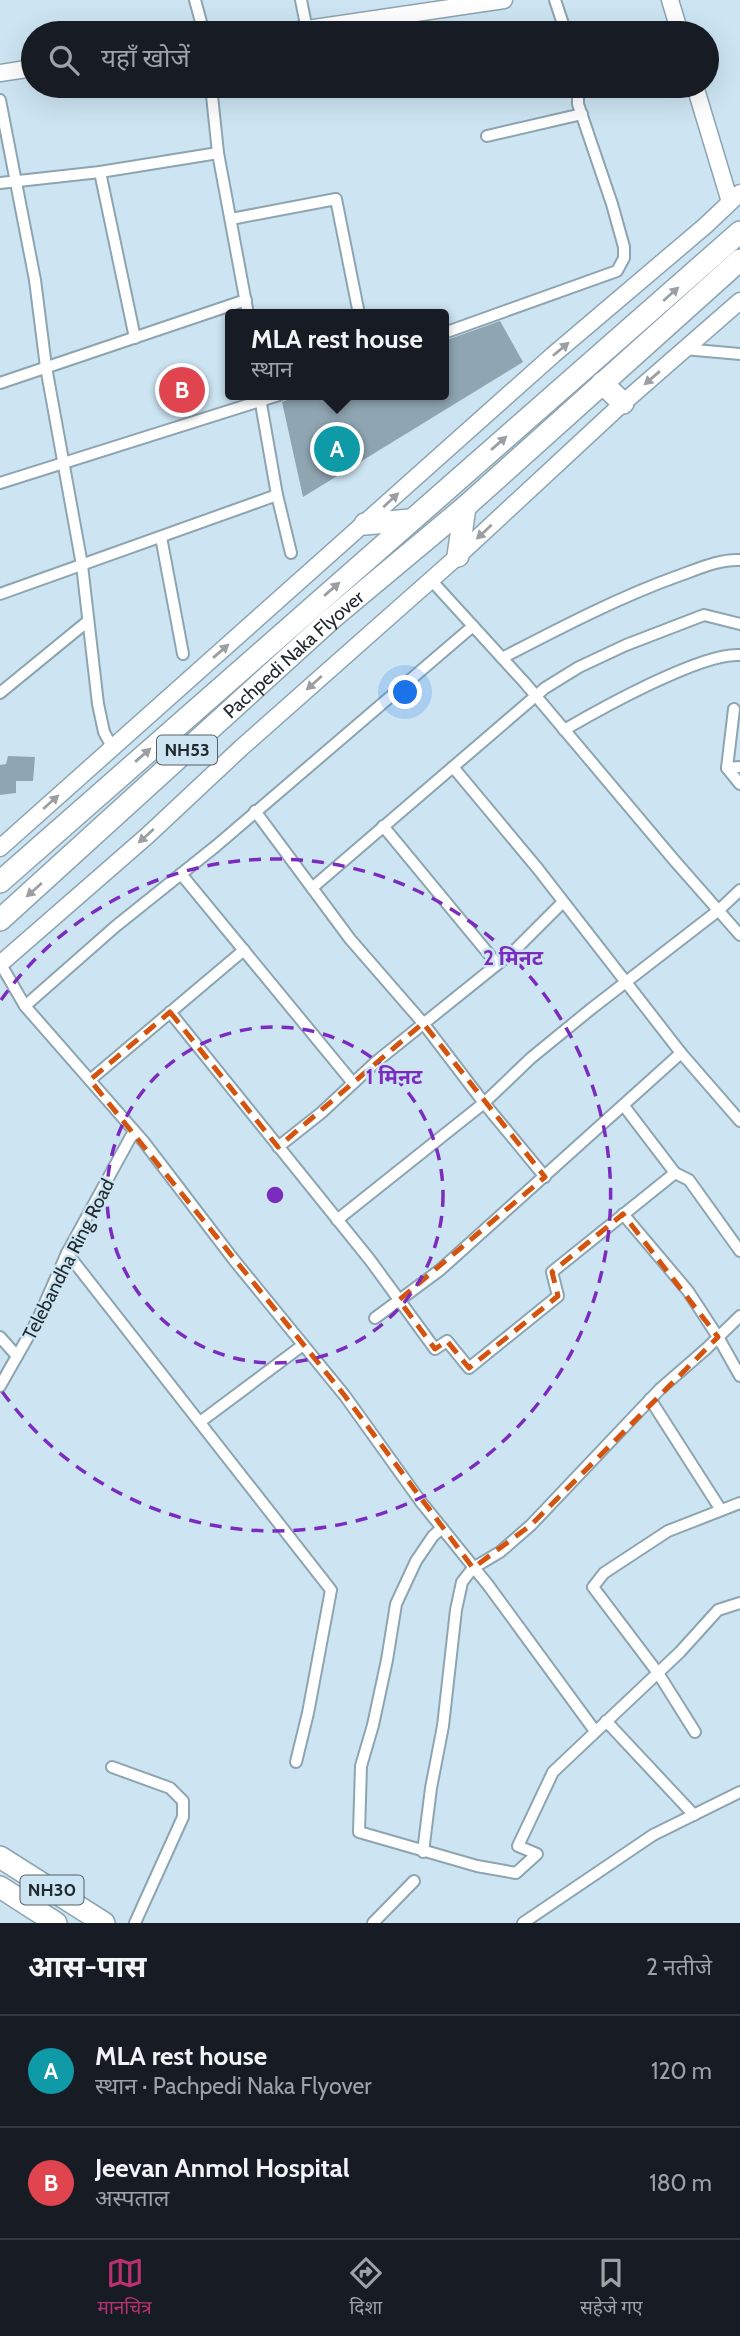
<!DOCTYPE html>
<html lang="hi">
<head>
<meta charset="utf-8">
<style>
  :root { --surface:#171b24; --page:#20242c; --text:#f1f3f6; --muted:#9ea1a6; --line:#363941; --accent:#b93170 }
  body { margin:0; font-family:Cabin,"Noto Sans Devanagari",sans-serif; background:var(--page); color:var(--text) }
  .you { position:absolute; left:406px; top:693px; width:24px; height:24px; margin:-18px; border:5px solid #fff; border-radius:50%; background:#1a73e8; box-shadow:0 0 0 10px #1a73e833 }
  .badge { display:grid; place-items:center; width:46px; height:46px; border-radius:50%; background:var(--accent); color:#fff; font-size:23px; font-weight:700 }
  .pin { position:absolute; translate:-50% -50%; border:4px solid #fff; box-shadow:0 2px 7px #0006 }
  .popup { position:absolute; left:225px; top:309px; width:224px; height:91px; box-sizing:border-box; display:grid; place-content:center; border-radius:7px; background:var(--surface); filter:drop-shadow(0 2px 5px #0005); font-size:23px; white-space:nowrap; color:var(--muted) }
  .popup b { font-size:26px; color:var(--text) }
  .popup::after { content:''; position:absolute; left:50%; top:100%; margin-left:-14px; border:14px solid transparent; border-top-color:var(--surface) }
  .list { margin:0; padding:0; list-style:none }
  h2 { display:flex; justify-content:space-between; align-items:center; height:91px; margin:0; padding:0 28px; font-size:30px }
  h2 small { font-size:23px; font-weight:400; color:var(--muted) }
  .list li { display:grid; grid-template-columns:46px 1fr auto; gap:21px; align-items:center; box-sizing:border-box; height:112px; padding:0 28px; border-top:2px solid var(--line) }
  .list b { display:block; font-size:26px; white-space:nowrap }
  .list p { margin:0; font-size:23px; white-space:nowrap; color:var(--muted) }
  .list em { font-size:23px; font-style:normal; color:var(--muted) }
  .icon { flex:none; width:38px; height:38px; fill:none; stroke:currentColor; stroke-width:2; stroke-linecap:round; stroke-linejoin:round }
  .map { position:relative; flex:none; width:740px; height:1923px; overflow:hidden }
  .search { position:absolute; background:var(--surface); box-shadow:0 7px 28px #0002; left:21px; right:21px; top:21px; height:77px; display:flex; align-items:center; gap:18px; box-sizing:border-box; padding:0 24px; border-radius:38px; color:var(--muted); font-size:26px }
  .sheet { height:315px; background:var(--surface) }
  nav { display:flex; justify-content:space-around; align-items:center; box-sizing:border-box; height:98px; border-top:2px solid var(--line); background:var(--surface); font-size:19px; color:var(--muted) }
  nav a { display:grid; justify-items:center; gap:4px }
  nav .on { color:var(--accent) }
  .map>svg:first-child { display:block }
  .building { fill:#8fa5b2 }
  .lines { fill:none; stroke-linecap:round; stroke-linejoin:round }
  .street-casing { stroke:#8da4b1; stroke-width:14 }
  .secondary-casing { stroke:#8da4b1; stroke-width:19 }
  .highway-casing { stroke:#8da4b1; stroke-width:24 }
  .street { stroke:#fff; stroke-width:10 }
  .secondary { stroke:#fff; stroke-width:16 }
  .highway { stroke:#fff; stroke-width:21 }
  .oneway { fill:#9b9fa1 }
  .marked { fill:none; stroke:#d4540f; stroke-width:5; stroke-dasharray:14 9; stroke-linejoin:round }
  .ring { fill:none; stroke:#7b2cbf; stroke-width:3.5; stroke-dasharray:12 9 }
  .labels { text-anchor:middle; stroke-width:5; stroke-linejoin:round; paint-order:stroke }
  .shield { fill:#cde5f3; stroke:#546169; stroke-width:2 }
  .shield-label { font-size:18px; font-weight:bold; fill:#20292e }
  .street-label { font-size:19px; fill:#20292e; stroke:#cde5f3 }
  .centre { fill:#7b2cbf; stroke:#cde5f3; stroke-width:3.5 }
  .ring-label { font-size:21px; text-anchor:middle; font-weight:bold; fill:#7b2cbf; stroke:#cde5f3; stroke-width:5; stroke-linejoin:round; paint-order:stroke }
</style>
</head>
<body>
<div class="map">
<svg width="740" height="1923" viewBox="0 0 740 1923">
  <rect width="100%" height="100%" fill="#cde5f3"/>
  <!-- building -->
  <g class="building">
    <path d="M500,321L523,362L303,497L282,402L299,395H444V341Z"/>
    <path d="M188,366L201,398L181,407L167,374Z"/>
    <path d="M8,756L35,757L33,781H16V793L0,795V765L6,764Z"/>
  </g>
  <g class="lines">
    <defs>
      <g id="street">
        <path d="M195,0L204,33"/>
        <path d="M301,0L307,30"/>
        <path d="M555,0L566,33"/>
        <path d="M211,86L218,153L248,314"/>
        <path d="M0,100L35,280L46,367L82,565L98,704L104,732L112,747"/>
        <path d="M487,136L582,114"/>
        <path d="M100,172L135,338"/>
        <path d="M0,183L100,172L218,153"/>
        <path d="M231,219L336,199L359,314"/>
        <path d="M444,333L617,271L624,258V247L612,204L578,104V86"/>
        <path d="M684,349L740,354"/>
        <path d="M0,383L246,300"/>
        <path d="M260,398L277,495L291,553"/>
        <path d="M0,483L279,395"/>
        <path d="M161,537L183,654"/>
        <path d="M431,580L525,683L674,860L740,935"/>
        <path d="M0,594L277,495"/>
        <path d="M502,658C560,628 617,598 678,576C698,569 719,559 740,560"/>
        <path d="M0,693L88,621"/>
        <path d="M564,730C600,709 702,652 740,655"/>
        <path d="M453,767L538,869L681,1053L740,1121"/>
        <path d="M740,767L727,768L740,784"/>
        <path d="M727,768L734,709"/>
        <path d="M255,811L350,939L423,1023L484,1103L545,1177"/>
        <path d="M383,826L497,964"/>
        <path d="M181,874L353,1083"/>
        <path d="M312,888L545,688L579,667L626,645L704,615L740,624"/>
        <path d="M0,963L25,1006L144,1142L234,1260L345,1396L421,1502L488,1585L595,1731"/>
        <path d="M25,1006L116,926L216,846L473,626"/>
        <path d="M170,1012L370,1260L435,1349L447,1341L469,1368L558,1296L552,1272L675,1173"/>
        <path d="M90,1080L244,950"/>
        <path d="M624,1106L675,1173L689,1180L740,1251"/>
        <path d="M278,1147L321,1113L377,1061L514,951L563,902"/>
        <path d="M623,1214L688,1291L718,1337L740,1376"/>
        <path d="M337,1220L484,1103L531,1058L591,1009L719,910L740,890"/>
        <path d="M67,1253L331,1590L308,1713L296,1762"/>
        <path d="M375,1318L440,1270L681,1053"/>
        <path d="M0,1337L17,1356"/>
        <path d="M0,1386L37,1321L67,1253L134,1131"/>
        <path d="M650,1399L721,1510"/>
        <path d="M200,1422L303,1345"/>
        <path d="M442,1528L433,1536L416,1561L396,1604L387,1660L373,1725L361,1766L359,1832L477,1866L516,1873L537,1854L518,1846L553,1772L680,1652L718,1610L740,1603"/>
        <path d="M606,1721L694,1815"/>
        <path d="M695,1732L658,1673L593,1587L604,1573L668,1531L740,1503"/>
        <path d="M112,1767L170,1788L183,1801V1817L135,1923"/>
        <path d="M423,1852L431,1788L443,1726L456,1610L462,1582L473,1568L500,1552L531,1525L660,1389L706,1349L740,1316"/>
        <path d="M373,1923L414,1881"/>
        <path d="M523,1923L653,1835L740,1792"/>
      </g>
      <g id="secondary">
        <path d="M670,0L680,33"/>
        <path d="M280,33L504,0"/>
        <path d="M0,73L33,68"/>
        <path d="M695,86L730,202"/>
        <path d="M0,848L553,355L705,226L740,193"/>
        <path d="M0,964L147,836L241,748L458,556L623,403L740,301"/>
      </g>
      <g id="highway">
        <path d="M602,383L623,403"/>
        <path d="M365,524L410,520"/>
        <path d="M458,556L465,507"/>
        <path d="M0,882L740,232"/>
        <path id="s1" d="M0,920L331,619L465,507L740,260"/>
        <path d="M0,1857L104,1923"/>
        <path d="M0,1887L56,1923"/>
      </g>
    </defs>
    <!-- street casing -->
    <use href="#street" class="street-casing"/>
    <!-- secondary casing -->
    <use href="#secondary" class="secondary-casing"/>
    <!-- highway casing -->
    <use href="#highway" class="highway-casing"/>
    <!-- street -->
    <use href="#street" class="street"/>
    <!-- secondary -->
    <use href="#secondary" class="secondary"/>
    <!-- highway -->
    <use href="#highway" class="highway"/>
  </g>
  <!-- one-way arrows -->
  <defs><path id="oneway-solid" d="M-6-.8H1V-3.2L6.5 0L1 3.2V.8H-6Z" transform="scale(1.75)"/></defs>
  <g class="oneway">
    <use href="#oneway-solid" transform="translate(671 294) rotate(-42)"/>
    <use href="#oneway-solid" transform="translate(561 349) rotate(-40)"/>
    <use href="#oneway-solid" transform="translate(652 378) rotate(139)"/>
    <use href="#oneway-solid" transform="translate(499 443) rotate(-41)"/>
    <use href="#oneway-solid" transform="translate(391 500) rotate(-43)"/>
    <use href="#oneway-solid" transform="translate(484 532) rotate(137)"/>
    <use href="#oneway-solid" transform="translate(332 589) rotate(-41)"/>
    <use href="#oneway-solid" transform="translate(221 651) rotate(-41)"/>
    <use href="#oneway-solid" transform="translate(314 683) rotate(138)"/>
    <use href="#oneway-solid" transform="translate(143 755) rotate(-41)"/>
    <use href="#oneway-solid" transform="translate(51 802) rotate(-42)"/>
    <use href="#oneway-solid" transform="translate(146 836) rotate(138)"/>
    <use href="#oneway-solid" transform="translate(34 890) rotate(138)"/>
  </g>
  <!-- marked area -->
  <path class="marked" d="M170,1012L278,1147L423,1023L545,1177L399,1300L435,1349L447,1341L469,1368L558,1296L552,1272L623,1214L718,1337L531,1525L473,1568L345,1396L90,1080Z"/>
  <!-- distance rings -->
  <g class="ring">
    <circle cx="275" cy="1195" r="168"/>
    <path d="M1 1000A336 336 0 1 1 1 1390"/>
  </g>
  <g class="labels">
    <!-- shield labels -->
    <g class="shield">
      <rect x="157" y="735.5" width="60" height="29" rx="5"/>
      <rect x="20.5" y="1875.5" width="63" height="29" rx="5"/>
    </g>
    <g class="shield-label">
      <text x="187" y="756">NH53</text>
      <text x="52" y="1896">NH30</text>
    </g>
    <!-- street labels -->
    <g class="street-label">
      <text dy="7" stroke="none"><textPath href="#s1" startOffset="396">Pachpedi Naka Flyover</textPath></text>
      <text transform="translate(68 1259) rotate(-63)" y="7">Telebandha Ring Road</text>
    </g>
  </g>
  <circle cx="275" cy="1195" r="10" class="centre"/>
  <g class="ring-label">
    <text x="513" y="965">2 मिनट</text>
    <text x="394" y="1084">1 मिनट</text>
  </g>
</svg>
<div class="you"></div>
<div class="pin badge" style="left:337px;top:449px;background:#0f9aa8">A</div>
<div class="popup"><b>MLA rest house</b>स्थान</div>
<div class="pin badge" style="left:182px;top:390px;background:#e0444e">B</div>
<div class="search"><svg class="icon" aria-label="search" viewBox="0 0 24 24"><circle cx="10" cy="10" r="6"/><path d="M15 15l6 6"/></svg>यहाँ खोजें</div>
</div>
<section class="sheet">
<h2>आस-पास<small>2 नतीजे</small></h2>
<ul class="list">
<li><span class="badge" style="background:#0f9aa8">A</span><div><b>MLA rest house</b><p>स्थान · Pachpedi Naka Flyover</p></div><em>120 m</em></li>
<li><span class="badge" style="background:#e0444e">B</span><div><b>Jeevan Anmol Hospital</b><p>अस्पताल</p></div><em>180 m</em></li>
</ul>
</section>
<nav>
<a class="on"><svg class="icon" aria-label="map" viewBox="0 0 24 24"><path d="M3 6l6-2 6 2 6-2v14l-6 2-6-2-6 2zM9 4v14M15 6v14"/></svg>मानचित्र</a>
<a><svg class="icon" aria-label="directions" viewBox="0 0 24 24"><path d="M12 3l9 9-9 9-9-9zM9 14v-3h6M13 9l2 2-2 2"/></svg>दिशा</a>
<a><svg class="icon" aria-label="saved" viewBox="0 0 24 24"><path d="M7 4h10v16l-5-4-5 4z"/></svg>सहेजे गए</a>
</nav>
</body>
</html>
